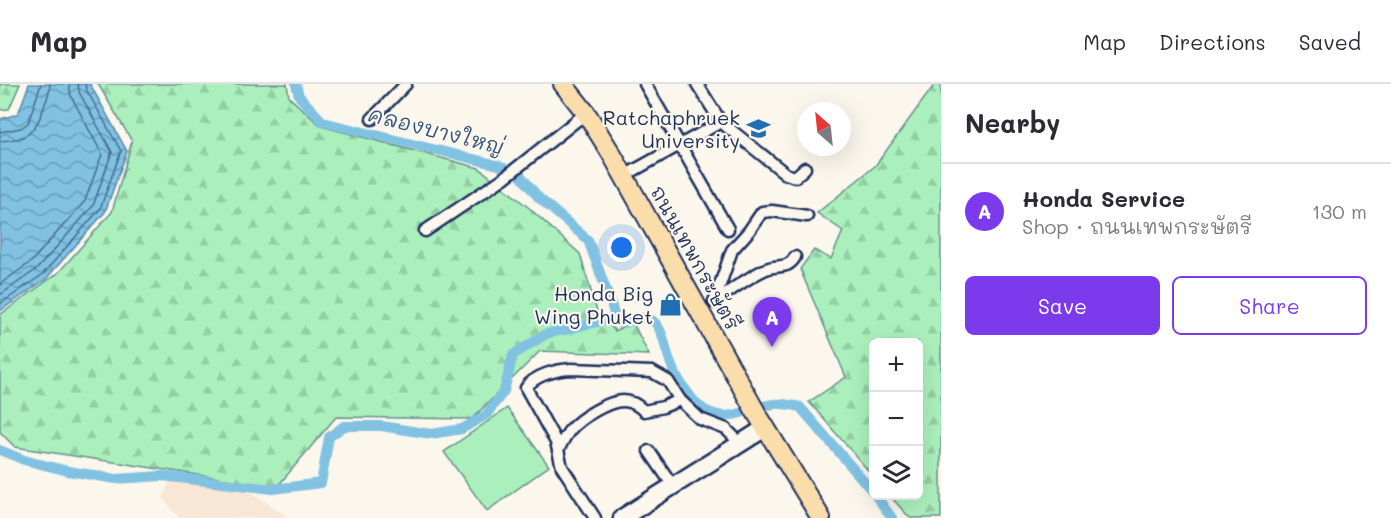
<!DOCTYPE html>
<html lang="en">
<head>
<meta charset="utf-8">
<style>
  :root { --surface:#fff; --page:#f7f7f7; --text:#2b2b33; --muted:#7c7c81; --line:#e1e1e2; --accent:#7c3aed }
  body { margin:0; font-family:Mali,"Playpen Sans Thai",sans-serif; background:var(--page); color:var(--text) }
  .controls { position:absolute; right:18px; bottom:18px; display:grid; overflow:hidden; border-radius:9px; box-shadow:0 6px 24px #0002 }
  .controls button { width:54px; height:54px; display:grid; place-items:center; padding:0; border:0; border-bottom:2px solid var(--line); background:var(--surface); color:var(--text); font:30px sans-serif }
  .compass { position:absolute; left:797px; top:18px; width:54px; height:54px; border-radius:50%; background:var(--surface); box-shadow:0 6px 24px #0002; rotate:333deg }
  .you { position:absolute; left:622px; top:164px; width:21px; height:21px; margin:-15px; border:4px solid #fff; border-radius:50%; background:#1a73e8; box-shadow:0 0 0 9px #1a73e833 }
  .badge { display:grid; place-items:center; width:39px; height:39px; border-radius:50%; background:var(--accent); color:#fff; font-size:20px; font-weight:700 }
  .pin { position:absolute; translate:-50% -50px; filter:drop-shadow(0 2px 3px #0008) }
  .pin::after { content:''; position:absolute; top:32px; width:21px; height:18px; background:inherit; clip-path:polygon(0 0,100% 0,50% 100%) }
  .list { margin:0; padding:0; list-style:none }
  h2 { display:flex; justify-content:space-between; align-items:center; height:78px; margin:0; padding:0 24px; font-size:26px }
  h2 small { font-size:20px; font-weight:400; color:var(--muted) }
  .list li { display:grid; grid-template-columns:39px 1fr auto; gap:18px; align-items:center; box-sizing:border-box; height:96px; padding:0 24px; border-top:2px solid var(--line) }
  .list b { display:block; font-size:22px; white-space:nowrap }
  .list p { margin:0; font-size:20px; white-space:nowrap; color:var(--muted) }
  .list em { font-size:20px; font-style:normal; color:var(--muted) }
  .actions { display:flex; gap:12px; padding:18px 24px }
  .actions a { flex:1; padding:14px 0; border:2px solid var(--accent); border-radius:9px; text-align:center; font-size:21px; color:var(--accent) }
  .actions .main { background:var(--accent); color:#fff }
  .icon { flex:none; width:33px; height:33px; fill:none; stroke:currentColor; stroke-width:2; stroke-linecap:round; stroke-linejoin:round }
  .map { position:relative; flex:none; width:941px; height:434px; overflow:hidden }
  header { display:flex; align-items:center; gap:36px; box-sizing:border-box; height:84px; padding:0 30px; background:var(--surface); border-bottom:2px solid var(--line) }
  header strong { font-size:28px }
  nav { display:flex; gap:33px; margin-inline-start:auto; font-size:21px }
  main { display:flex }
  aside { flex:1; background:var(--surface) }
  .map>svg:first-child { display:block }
  .built { fill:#f8e7d5 }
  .grass { fill:#abf0bc; stroke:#63908d; stroke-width:1.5 }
  .forest { fill:url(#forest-firs); stroke:#63908d; stroke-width:1.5 }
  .water { fill:url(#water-waves); stroke:#5887ad; stroke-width:1.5 }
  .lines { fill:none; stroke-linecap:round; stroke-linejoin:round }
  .shore { stroke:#446a93; stroke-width:1.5 }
  .canal { stroke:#81c2e2; stroke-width:10 }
  .street-casing { stroke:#1b2f5e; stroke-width:15 }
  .secondary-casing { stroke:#1b2f5e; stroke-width:21 }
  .primary-casing { stroke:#1b2f5e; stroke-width:22 }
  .street { stroke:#fbf7ec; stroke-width:10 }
  .secondary { stroke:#fbf7ec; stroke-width:16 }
  .primary { stroke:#fbdcab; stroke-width:18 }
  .labels { text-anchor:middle; stroke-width:4.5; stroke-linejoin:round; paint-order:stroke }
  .poi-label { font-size:20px; fill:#1b2f5e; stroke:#fbf7ec; text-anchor:end }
  .street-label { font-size:20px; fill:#1b2f5e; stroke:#fbf7ec }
  .water-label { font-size:21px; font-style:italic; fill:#34547f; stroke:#fbf7ec }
</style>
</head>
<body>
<header>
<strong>Map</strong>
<nav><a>Map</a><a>Directions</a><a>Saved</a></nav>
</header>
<main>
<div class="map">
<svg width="941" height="434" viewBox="0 0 941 434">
  <defs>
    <pattern id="forest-firs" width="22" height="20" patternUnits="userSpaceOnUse" patternTransform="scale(1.5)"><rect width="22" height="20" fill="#abf0bc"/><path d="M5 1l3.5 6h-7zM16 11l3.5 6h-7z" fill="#93cea4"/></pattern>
    <pattern id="water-waves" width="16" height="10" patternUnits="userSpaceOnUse" patternTransform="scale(1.5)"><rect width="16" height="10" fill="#81c2e2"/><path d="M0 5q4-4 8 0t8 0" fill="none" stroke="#699eba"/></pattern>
  </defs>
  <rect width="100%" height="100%" fill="#fbf7ec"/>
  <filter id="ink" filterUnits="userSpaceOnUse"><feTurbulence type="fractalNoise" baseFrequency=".0167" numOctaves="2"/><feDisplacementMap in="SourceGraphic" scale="12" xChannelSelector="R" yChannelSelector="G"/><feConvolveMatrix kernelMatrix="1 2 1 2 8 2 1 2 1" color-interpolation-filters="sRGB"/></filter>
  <g filter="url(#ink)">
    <!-- built -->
    <path class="built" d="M171,395L247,405L289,434H179L163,414Z"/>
    <!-- grass -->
    <path class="grass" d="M507,324L549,382L487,427L444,368Z"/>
    <!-- forest -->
    <g class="forest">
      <path d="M0,0H20L9,25L0,26Z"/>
      <path d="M98,0H287L289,13L321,42L479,84L528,123L580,170L597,227L615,247L632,237L649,271L540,267L472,335L336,333L277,403L15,363L0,348V231L58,189L112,128L132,57Z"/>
      <path d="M935,0H941V434H910L890,412H918V258H874L873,392L809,318L846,293L800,185L814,166L831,175L843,147L817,129L875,82Z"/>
    </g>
    <!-- water -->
    <path class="water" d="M29,0H90L127,67L105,128L46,195L0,227V35L18,30Z"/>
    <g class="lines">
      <!-- shore -->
      <g class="shore">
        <path d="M0,48L21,44L28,39L41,0"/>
        <path d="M0,57C27,56 36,48 44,23C47,15 50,8 50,0"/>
        <path d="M0,200L31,178L85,117L102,70L71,12L69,0"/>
        <path d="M0,211L37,185L93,122L112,68L79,8L78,0"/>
        <path d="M0,220L42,191L100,125L121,67L86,5L85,0"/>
      </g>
      <!-- canal -->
      <g class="canal">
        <path d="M296,0L299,12L323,38L498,81L520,91L539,114L588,156L611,219L615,234L625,239C666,220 661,260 673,285C677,294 692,316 699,322C725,343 746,324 773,320C783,319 791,321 800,323L874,409"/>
        <path d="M0,366L24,376L68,387L116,395L162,392L273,405L321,399L329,353L344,342H381L431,350L462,345L486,331L504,307L513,271L546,250L615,234"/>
        <path d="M876,412L892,434"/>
      </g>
      <defs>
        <g id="street">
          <path d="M645,0L728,145"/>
          <path d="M697,0L721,38L786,90L795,93L805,84"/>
          <path d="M372,35L406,0"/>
          <path d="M624,92L721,38"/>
          <path d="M425,147L504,94L586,29"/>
          <path d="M714,218L732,166L749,147L762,128L772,127L807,132"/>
          <path d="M714,218C730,207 748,193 766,185C778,180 788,186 795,173"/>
          <path d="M558,366C562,359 565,352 570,346C580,334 608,317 623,317C632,317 638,321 644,327L663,323L680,316"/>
          <path d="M649,367L673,402"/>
          <path d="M595,434L562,383L556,358L526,304C534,291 556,286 571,285L652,288L668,297L680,316L700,335L726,345L740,359"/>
        </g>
        <path id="secondary" d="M622,434L765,344"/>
        <path id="primary" d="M563,0L586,29L611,69L757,330L821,434"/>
      </defs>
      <!-- street casing -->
      <use href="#street" class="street-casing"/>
      <!-- secondary casing -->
      <use href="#secondary" class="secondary-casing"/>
      <!-- primary casing -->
      <use href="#primary" class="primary-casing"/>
      <!-- street -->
      <use href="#street" class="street"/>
      <!-- secondary -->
      <use href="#secondary" class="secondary"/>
      <!-- primary -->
      <use href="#primary" class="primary"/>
    </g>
  </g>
  <!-- icons -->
  <defs>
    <symbol id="university-bare" viewBox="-9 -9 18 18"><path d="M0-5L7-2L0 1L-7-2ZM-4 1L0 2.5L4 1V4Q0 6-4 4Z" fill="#1f6fb2" stroke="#fbf7ec" stroke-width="2.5" paint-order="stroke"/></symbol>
    <symbol id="shop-bare" viewBox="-9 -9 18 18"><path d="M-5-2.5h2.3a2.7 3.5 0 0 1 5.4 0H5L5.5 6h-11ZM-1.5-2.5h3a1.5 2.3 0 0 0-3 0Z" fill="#1f6fb2" stroke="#fbf7ec" stroke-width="2.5" paint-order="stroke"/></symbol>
  </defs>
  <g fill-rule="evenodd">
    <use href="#university-bare" x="742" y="28" width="33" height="33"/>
    <use href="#shop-bare" x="654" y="204" width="33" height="33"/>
  </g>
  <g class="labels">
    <!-- poi labels -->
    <g class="poi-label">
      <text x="740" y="41">Ratchaphruek<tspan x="740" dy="23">University</tspan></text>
      <text x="653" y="217">Honda Big<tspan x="653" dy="23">Wing Phuket</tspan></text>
    </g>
    <!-- street labels -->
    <g class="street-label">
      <text transform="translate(695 174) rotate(61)" y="7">ถนนเทพกระษัตรี</text>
    </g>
    <!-- water labels -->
    <g class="water-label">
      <text transform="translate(436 47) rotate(14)" y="7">คลองบางใหญ่</text>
    </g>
  </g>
</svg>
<div class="controls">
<button>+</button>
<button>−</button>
<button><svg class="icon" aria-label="layers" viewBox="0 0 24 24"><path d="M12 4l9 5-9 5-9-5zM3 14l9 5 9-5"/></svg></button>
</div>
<svg class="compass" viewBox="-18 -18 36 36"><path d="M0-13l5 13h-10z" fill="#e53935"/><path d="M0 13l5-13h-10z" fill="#7c7c81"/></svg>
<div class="you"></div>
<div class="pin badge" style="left:772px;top:263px">A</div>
</div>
<aside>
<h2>Nearby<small></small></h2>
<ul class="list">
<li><span class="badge">A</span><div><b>Honda Service</b><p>Shop · ถนนเทพกระษัตรี</p></div><em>130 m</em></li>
</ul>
<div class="actions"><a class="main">Save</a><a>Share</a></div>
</aside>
</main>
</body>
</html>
